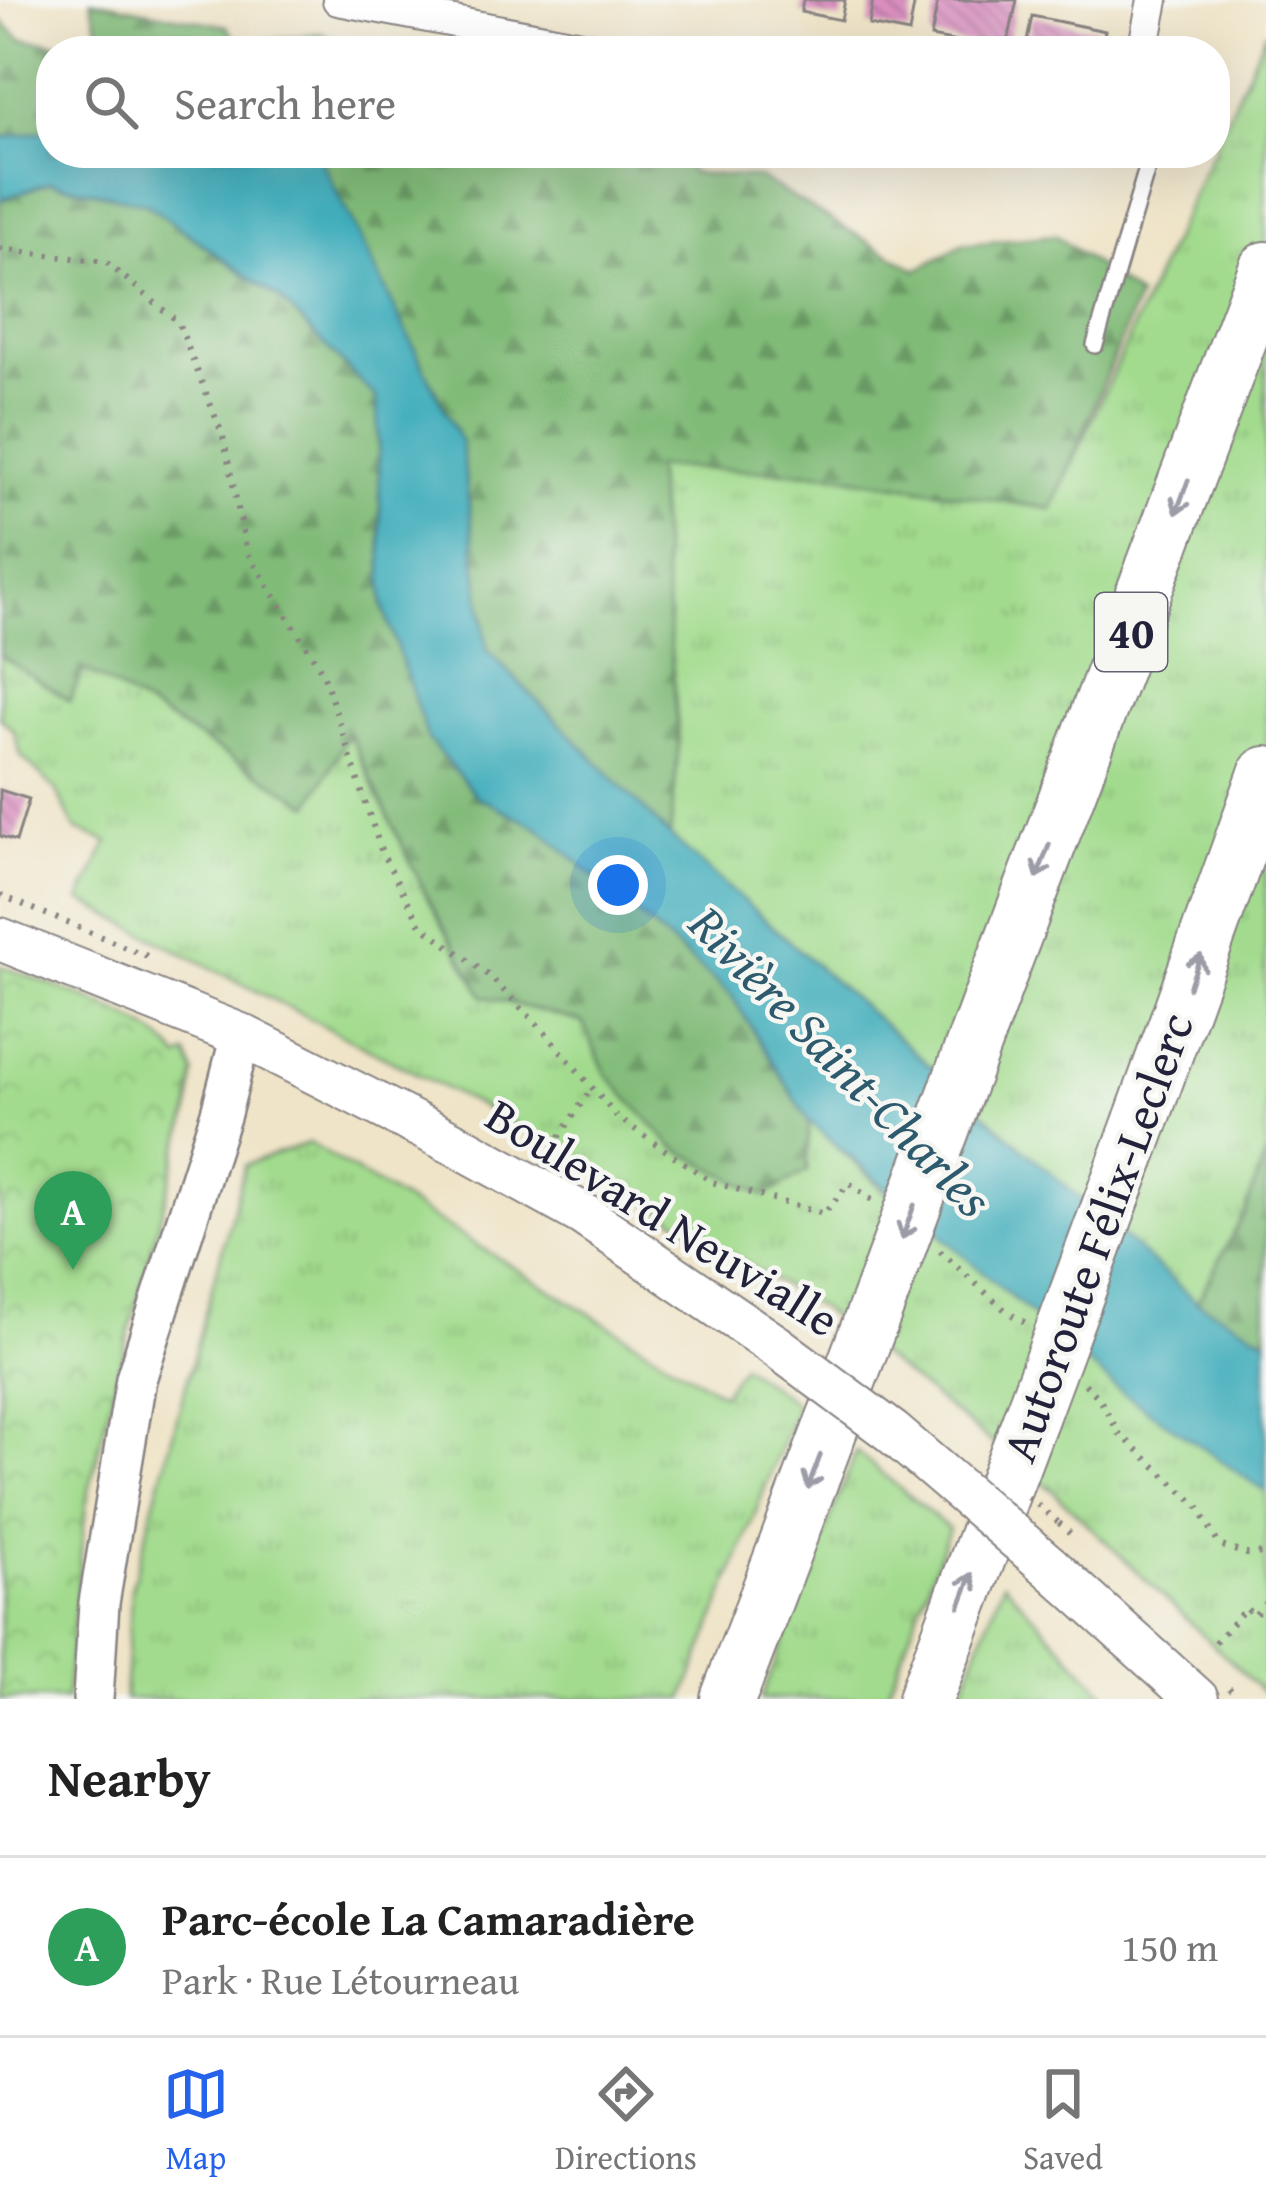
<!DOCTYPE html>
<html lang="en">
<head>
<meta charset="utf-8">
<style>
  :root { --surface:#fff; --page:#f2f2f2; --text:#222; --muted:#767676; --line:#e0e0e0; --accent:#2563eb }
  body { margin:0; font-family:"Gentium Book Plus",serif; background:var(--page); color:var(--text) }
  .you { position:absolute; left:618px; top:885px; width:42px; height:42px; margin:-30px; border:9px solid #fff; border-radius:50%; background:#1a73e8; box-shadow:0 0 0 18px #1a73e833 }
  .badge { display:grid; place-items:center; width:78px; height:78px; border-radius:50%; background:var(--accent); color:#fff; font-size:39px; font-weight:700 }
  .pin { position:absolute; translate:-50% -99px; filter:drop-shadow(0 3px 6px #0008) }
  .pin::after { content:''; position:absolute; top:63px; width:42px; height:36px; background:inherit; clip-path:polygon(0 0,100% 0,50% 100%) }
  .list { margin:0; padding:0; list-style:none }
  h2 { display:flex; justify-content:space-between; align-items:center; height:156px; margin:0; padding:0 48px; font-size:51px }
  h2 small { font-size:39px; font-weight:400; color:var(--muted) }
  .list li { display:grid; grid-template-columns:78px 1fr auto; gap:36px; align-items:center; box-sizing:border-box; height:180px; padding:0 48px; border-top:3px solid var(--line) }
  .list b { display:block; font-size:45px; white-space:nowrap }
  .list p { margin:0; font-size:39px; white-space:nowrap; color:var(--muted) }
  .list em { font-size:39px; font-style:normal; color:var(--muted) }
  .icon { flex:none; width:66px; height:66px; fill:none; stroke:currentColor; stroke-width:2; stroke-linecap:round; stroke-linejoin:round }
  .map { position:relative; flex:none; width:1266px; height:1699px; overflow:hidden }
  .search { position:absolute; background:var(--surface); box-shadow:0 12px 48px #0002; left:36px; right:36px; top:36px; height:132px; display:flex; align-items:center; gap:30px; box-sizing:border-box; padding:0 42px; border-radius:48px; color:var(--muted); font-size:45px }
  .sheet { height:336px; background:var(--surface) }
  nav { display:flex; justify-content:space-around; align-items:center; box-sizing:border-box; height:168px; border-top:3px solid var(--line); background:var(--surface); font-size:33px; color:var(--muted) }
  nav a { display:grid; justify-items:center; gap:6px }
  nav .on { color:var(--accent) }
  .map>svg:first-child { display:block }
  .grass { fill:url(#grass-tufts); stroke:#627e64; stroke-width:3 }
  .forest { fill:url(#forest-firs); stroke:#526e5a; stroke-width:3 }
  .park { fill:url(#park-crowns); stroke:#627e64; stroke-width:3 }
  .water { fill:#3fadbb; stroke:#30687b; stroke-width:3 }
  .building { fill:url(#building-back-hatch) }
  .lines { fill:none; stroke-linecap:round; stroke-linejoin:round }
  .service-casing { stroke:#888382; stroke-width:20 }
  .minor-casing { stroke:#888382; stroke-width:34 }
  .tertiary-casing { stroke:#888382; stroke-width:44 }
  .secondary-casing { stroke:#888382; stroke-width:46 }
  .motorway-casing { stroke:#888382; stroke-width:58 }
  .path { stroke:#888382; stroke-width:6; stroke-dasharray:3 9; stroke-linecap:butt }
  .service { stroke:#fff; stroke-width:15 }
  .minor { stroke:#fff; stroke-width:30 }
  .tertiary { stroke:#fff; stroke-width:39 }
  .secondary { stroke:#fff; stroke-width:42 }
  .motorway { stroke:#fff; stroke-width:54 }
  .secondary-bridge-casing { stroke:#888382; stroke-width:46; stroke-linecap:butt }
  .motorway-bridge-casing { stroke:#888382; stroke-width:58; stroke-linecap:butt }
  .path-bridge { stroke:#888382; stroke-width:6; stroke-dasharray:3 9; stroke-linecap:butt }
  .secondary-bridge { stroke:#fff; stroke-width:42 }
  .motorway-bridge { stroke:#fff; stroke-width:54 }
  .oneway { stroke:#9c9ca7 }
  .labels { text-anchor:middle; stroke-width:9; stroke-linejoin:round; paint-order:stroke }
  .shield { fill:#f6f6f2; stroke:#626272; stroke-width:3 }
  .shield-label { font-size:45px; font-weight:bold; fill:#22223b }
  .street-label { font-size:48px; fill:#22223b; stroke:#f6f6f2 }
  .water-label { font-size:51px; font-style:italic; fill:#2e5a6e; stroke:#f6f6f2 }
</style>
</head>
<body>
<div class="map">
<svg width="1266" height="1699" viewBox="0 0 1266 1699">
  <defs>
    <pattern id="grass-tufts" width="24" height="20" patternUnits="userSpaceOnUse" patternTransform="scale(3)"><rect width="24" height="20" fill="#a2db8d"/><path d="M3 7l-1-3M5 7V3M7 7l1-3M15 17l-1-3M17 17v-4M19 17l1-3" fill="none" stroke="#8bbc7b"/></pattern>
    <pattern id="forest-firs" width="22" height="20" patternUnits="userSpaceOnUse" patternTransform="scale(3)"><rect width="22" height="20" fill="#81bb78"/><path d="M5 1l3.5 6h-7zM16 11l3.5 6h-7z" fill="#699864"/></pattern>
    <pattern id="park-crowns" width="20" height="18" patternUnits="userSpaceOnUse" patternTransform="scale(3)"><rect width="20" height="18" fill="#a2db8d"/><path d="M2 6a3 3 0 1 1 6 0M12 15a3 3 0 1 1 6 0" fill="none" stroke="#8bbc7b"/></pattern>
    <pattern id="building-back-hatch" width="6" height="6" patternUnits="userSpaceOnUse" patternTransform="scale(3)"><rect width="6" height="6" fill="#da8fc0"/><path d="M-1 5l2 2M0 0l6 6M5-1l2 2" fill="none" stroke="#b0749d"/></pattern>
  </defs>
  <rect width="100%" height="100%" fill="#f6f6f2"/>
  <filter id="ink" filterUnits="userSpaceOnUse"><feTurbulence type="fractalNoise" baseFrequency=".00833" numOctaves="2"/><feDisplacementMap in="SourceGraphic" scale="24" xChannelSelector="R" yChannelSelector="G"/><feConvolveMatrix kernelMatrix="1 2 1 2 8 2 1 2 1" color-interpolation-filters="sRGB"/></filter>
  <filter id="wash" filterUnits="userSpaceOnUse"><feTurbulence type="fractalNoise" baseFrequency=".004" numOctaves="4" result="noise"/><feDisplacementMap in="SourceGraphic" scale="48" xChannelSelector="R" yChannelSelector="G"/><feGaussianBlur stdDeviation="2.7" result="paint"/><feColorMatrix in="noise" values="0 0 0 0 0 0 0 0 0 0 0 0 0 0 0 0 0 1.4 0 .05"/><feComposite in="paint" operator="in"/></filter>
  <g filter="url(#wash)">
    <rect width="100%" height="100%" fill="#efe4c8"/>
    <!-- grass -->
    <g class="grass">
      <path d="M1266,31V1153L1246,1210L1197,1302L670,836L679,743L655,466L823,473L1052,509L1211,153H1215V144Z"/>
      <path d="M0,655L70,700L84,669L310,805L348,733L429,901L483,996L582,1022L607,1074L807,1171L809,1121L891,1197L1266,1492V1695L1051,1489L825,1312L553,1144L80,900L108,842L75,829L56,790L21,756L14,731L0,717Z"/>
      <path d="M309,1143L722,1394L742,1365L797,1404L684,1699H124L131,1590L245,1165Z"/>
      <path d="M856,1452L949,1529L885,1699H761Z"/>
      <path d="M1003,1582L1110,1699H959Z"/>
    </g>
    <!-- forest -->
    <g class="forest">
      <path d="M91,0L227,26L239,45L320,33L358,51H51V130L0,138V20L21,39L103,49Z"/>
      <path d="M313,153H676L691,173L759,178L917,270L962,245L1055,235L1138,297L1052,509L823,473L655,467L679,743L670,836L487,649L461,442Z"/>
      <path d="M50,182L145,203L280,299L377,399L383,606L476,796L539,828L732,996L809,1121L807,1171L765,1196L673,1147L606,1074L582,1022L483,996L429,901L349,734L310,805L84,669L69,701L0,655V200Z"/>
      <path d="M1266,1153V1339L1197,1302L1246,1210Z"/>
    </g>
    <!-- park -->
    <path class="park" d="M0,966C48,984 151,1015 179,1058L187,1055L194,1073L190,1108L111,1398L86,1504L66,1699H0Z"/>
    <!-- water -->
    <path class="water" d="M51,130V153H313L320,158L461,442L487,650L670,836L1197,1302L1266,1339V1492L1116,1388L809,1121L732,996L539,828L476,796L428,739L383,606L377,399L280,299L145,203L50,182L0,200V138Z"/>
    <g id="blocks">
      <!-- building -->
      <g class="building">
        <path d="M803,0H845L841,20L801,12Z"/>
        <path d="M873,0H915L909,33L869,25Z"/>
        <path d="M938,0H1017L1006,51L931,37Z"/>
        <path d="M1032,16L1105,31L1101,51H1025Z"/>
        <path d="M0,790L29,799L16,841L0,836Z"/>
      </g>
    </g>
  </g>
  <g filter="url(#ink)">
    <use href="#blocks" fill-opacity="0" stroke="#888382" stroke-width="3"/>
    <g class="lines">
      <defs>
        <path id="service" d="M1095,345L1150,158L1145,153"/>
        <g id="minor">
          <path d="M338,0L608,51"/>
          <path d="M1143,51L1153,0"/>
        </g>
        <path id="tertiary" d="M93,1699L99,1603L136,1379L221,1113L241,1035"/>
        <g id="secondary">
          <path d="M0,939L241,1035L465,1149L581,1213L776,1346"/>
          <path d="M1049,1566L1197,1699"/>
        </g>
        <g id="motorway">
          <path d="M992,994L1266,269"/>
          <path d="M1141,1121L1266,774"/>
          <path d="M728,1699L885,1284"/>
          <path d="M925,1699L1031,1417"/>
        </g>
      </defs>
      <!-- service casing -->
      <use href="#service" class="service-casing"/>
      <!-- minor casing -->
      <use href="#minor" class="minor-casing"/>
      <!-- tertiary casing -->
      <use href="#tertiary" class="tertiary-casing"/>
      <!-- secondary casing -->
      <use href="#secondary" class="secondary-casing"/>
      <!-- motorway casing -->
      <use href="#motorway" class="motorway-casing"/>
      <!-- path -->
      <g class="path">
        <path d="M0,249L106,262L178,322L223,436L247,552L323,673L382,853L421,925L488,975L543,1030L617,1117L712,1182L824,1214L849,1183L872,1200"/>
        <path d="M0,895L152,958"/>
        <path d="M553,1147L592,1087"/>
        <path d="M940,1251L1007,1312L1026,1323"/>
        <path d="M1085,1384L1099,1398L1119,1433L1198,1506L1219,1545L1246,1554L1266,1553"/>
        <path d="M1059,1523L1074,1537"/>
        <path d="M1215,1642L1246,1608L1254,1616L1266,1603"/>
        <path d="M1229,1688L1240,1699"/>
      </g>
      <!-- service -->
      <use href="#service" class="service"/>
      <!-- minor -->
      <use href="#minor" class="minor"/>
      <!-- tertiary -->
      <use href="#tertiary" class="tertiary"/>
      <!-- secondary -->
      <use href="#secondary" class="secondary"/>
      <!-- motorway -->
      <use href="#motorway" class="motorway"/>
      <defs>
        <path id="secondary-bridge" d="M776,1346L892,1432L1049,1566"/>
        <g id="motorway-bridge">
          <path d="M885,1284L992,994"/>
          <path d="M1031,1417L1141,1121"/>
        </g>
      </defs>
      <!-- secondary-bridge casing -->
      <use href="#secondary-bridge" class="secondary-bridge-casing"/>
      <!-- motorway-bridge casing -->
      <use href="#motorway-bridge" class="motorway-bridge-casing"/>
      <!-- path-bridge -->
      <path class="path-bridge" d="M1028,1497L1059,1523"/>
      <!-- secondary-bridge -->
      <use href="#secondary-bridge" class="secondary-bridge"/>
      <!-- motorway-bridge -->
      <use href="#motorway-bridge" class="motorway-bridge"/>
    </g>
    <!-- one-way arrows -->
    <defs><path id="oneway-shaft" d="M-6 0H5M1.5-3L5.5 0L1.5 3" fill="none" stroke-width="1.6" stroke-linecap="round" stroke-linejoin="round" transform="scale(3)"/></defs>
    <g class="oneway">
      <use href="#oneway-shaft" transform="translate(1182 497) rotate(110)"/>
      <use href="#oneway-shaft" transform="translate(1043 861) rotate(111)"/>
      <use href="#oneway-shaft" transform="translate(1195 971) rotate(-70)"/>
      <use href="#oneway-shaft" transform="translate(908 1222) rotate(110)"/>
      <use href="#oneway-shaft" transform="translate(814 1472) rotate(111)"/>
      <use href="#oneway-shaft" transform="translate(966 1590) rotate(-69)"/>
    </g>
  </g>
  <g class="labels">
    <!-- shield labels -->
    <rect class="shield" x="1095" y="593" width="72" height="78" rx="9"/>
    <g class="shield-label">
      <text x="1131" y="648">40</text>
    </g>
    <!-- street labels -->
    <g class="street-label">
      <text transform="translate(663 1217) rotate(32)" y="17">Boulevard Neuvialle</text>
      <text transform="translate(1097 1237) rotate(-70)" y="17">Autoroute Félix-Leclerc</text>
    </g>
    <!-- water labels -->
    <g class="water-label">
      <text transform="translate(841 1061) rotate(46)" y="18">Rivière Saint-Charles</text>
    </g>
  </g>
</svg>
<div class="you"></div>
<div class="pin badge" style="left:73px;top:1270px;background:#2e9e5b">A</div>
<div class="search"><svg class="icon" aria-label="search" viewBox="0 0 24 24"><circle cx="10" cy="10" r="6"/><path d="M15 15l6 6"/></svg>Search here</div>
</div>
<section class="sheet">
<h2>Nearby<small></small></h2>
<ul class="list">
<li><span class="badge" style="background:#2e9e5b">A</span><div><b>Parc-école La Camaradière</b><p>Park · Rue Létourneau</p></div><em>150 m</em></li>
</ul>
</section>
<nav>
<a class="on"><svg class="icon" aria-label="map" viewBox="0 0 24 24"><path d="M3 6l6-2 6 2 6-2v14l-6 2-6-2-6 2zM9 4v14M15 6v14"/></svg>Map</a>
<a><svg class="icon" aria-label="directions" viewBox="0 0 24 24"><path d="M12 3l9 9-9 9-9-9zM9 14v-3h6M13 9l2 2-2 2"/></svg>Directions</a>
<a><svg class="icon" aria-label="saved" viewBox="0 0 24 24"><path d="M7 4h10v16l-5-4-5 4z"/></svg>Saved</a>
</nav>
</body>
</html>
